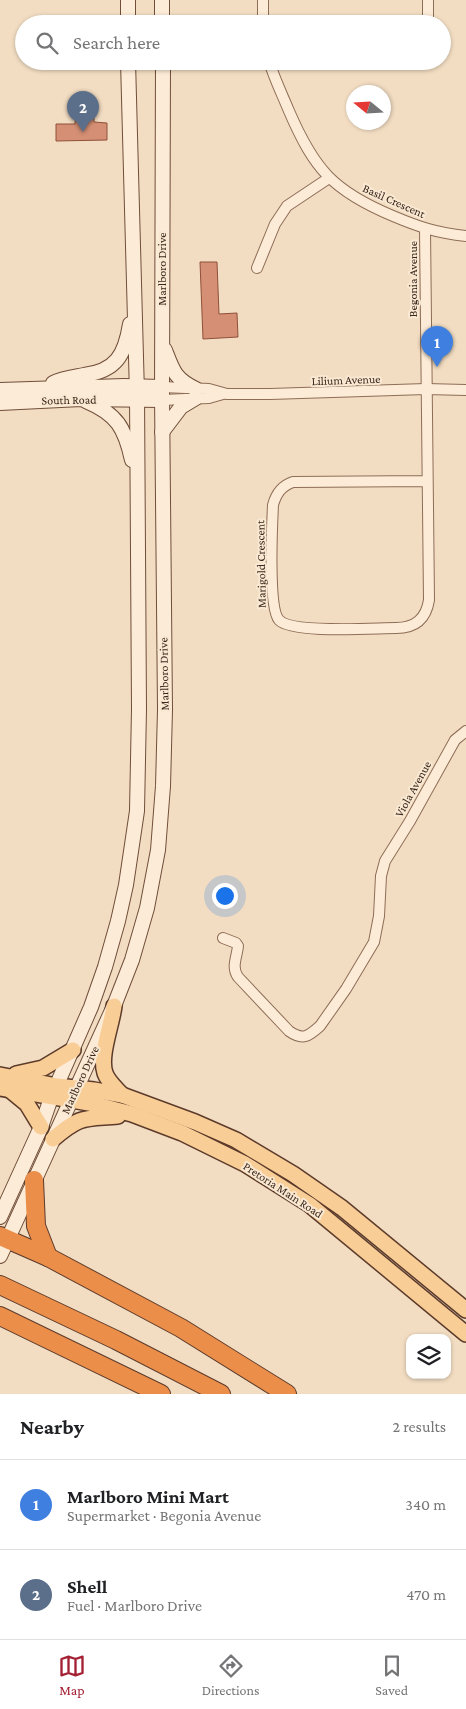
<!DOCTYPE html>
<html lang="en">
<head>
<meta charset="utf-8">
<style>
  :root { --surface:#fff; --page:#f2f2f2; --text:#202124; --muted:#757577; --line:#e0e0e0; --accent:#a42033 }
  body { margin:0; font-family:"Crimson Pro",serif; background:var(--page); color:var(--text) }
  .controls { position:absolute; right:15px; bottom:15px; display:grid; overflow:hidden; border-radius:10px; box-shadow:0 1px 4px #0004 }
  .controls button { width:45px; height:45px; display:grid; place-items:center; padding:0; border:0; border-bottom:1px solid var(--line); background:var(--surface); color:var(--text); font:25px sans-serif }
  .compass { position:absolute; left:346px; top:85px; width:45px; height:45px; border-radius:50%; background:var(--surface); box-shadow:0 1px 4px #0004; rotate:288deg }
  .you { position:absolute; left:224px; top:895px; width:18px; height:18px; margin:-12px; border:4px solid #fff; border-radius:50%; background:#1a73e8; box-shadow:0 0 0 8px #1a73e833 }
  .badge { display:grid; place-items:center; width:32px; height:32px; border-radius:50%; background:var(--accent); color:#fff; font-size:16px; font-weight:700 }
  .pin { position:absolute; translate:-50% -41px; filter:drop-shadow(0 1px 2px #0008) }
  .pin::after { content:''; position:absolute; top:26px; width:18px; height:15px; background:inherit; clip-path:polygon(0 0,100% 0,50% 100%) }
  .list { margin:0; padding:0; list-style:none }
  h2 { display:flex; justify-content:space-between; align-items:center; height:65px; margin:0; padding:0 20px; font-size:21px }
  h2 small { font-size:16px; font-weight:400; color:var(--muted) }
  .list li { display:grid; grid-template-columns:32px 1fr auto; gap:15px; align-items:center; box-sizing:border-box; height:90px; padding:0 20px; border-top:1px solid var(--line) }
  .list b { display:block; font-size:19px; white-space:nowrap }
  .list p { margin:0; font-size:16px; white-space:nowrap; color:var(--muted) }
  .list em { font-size:16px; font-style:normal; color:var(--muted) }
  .icon { flex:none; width:28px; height:28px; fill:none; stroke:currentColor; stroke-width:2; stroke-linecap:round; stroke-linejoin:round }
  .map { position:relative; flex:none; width:466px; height:1394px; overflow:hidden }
  .search { position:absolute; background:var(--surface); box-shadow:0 1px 4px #0004; left:15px; right:15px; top:15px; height:55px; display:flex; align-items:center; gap:12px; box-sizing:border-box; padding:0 18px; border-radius:28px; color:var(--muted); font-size:19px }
  .sheet { height:245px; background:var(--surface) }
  nav { display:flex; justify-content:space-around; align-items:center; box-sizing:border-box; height:70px; border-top:1px solid var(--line); background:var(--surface); font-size:14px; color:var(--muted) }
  nav a { display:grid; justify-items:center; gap:2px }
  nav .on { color:var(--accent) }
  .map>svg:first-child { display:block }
  .building { fill:#d48f74; stroke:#90503a }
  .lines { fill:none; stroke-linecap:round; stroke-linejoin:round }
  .street-casing { stroke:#8e6d57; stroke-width:12 }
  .secondary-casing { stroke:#704e3a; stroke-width:16 }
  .primary-casing { stroke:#5c3b2b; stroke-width:18 }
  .highway-casing { stroke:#5c3b2b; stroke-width:20 }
  .street { stroke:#fcebd6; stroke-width:10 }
  .secondary { stroke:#fcebd6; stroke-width:14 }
  .primary { stroke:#f9cd96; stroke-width:15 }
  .highway { stroke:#ea8e4a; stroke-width:18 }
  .labels { text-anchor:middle; stroke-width:4; stroke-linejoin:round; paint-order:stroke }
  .street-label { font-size:12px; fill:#3c281c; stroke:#f9e8d2 }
</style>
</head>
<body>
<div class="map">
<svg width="466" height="1394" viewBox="0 0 466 1394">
  <rect width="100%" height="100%" fill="#f2ddc2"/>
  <!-- building -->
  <g class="building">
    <path d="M76,106L94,107V122L107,123V140L56,141V124H75Z"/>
    <path d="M200,262H217L219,314L237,313L238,337L203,339Z"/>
  </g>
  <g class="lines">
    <defs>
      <g id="street">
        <path d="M263,0V24"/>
        <path d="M428,0V24"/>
        <path d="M269,61C274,78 282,94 289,111C314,169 333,191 393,216C419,227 437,233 466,236"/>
        <path d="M425,229L429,600C426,619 415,628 396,628C374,628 292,634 279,620C268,608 272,525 273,505C276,494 281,486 293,482L427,481"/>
        <path d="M257,268L275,224L287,206L329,178"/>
        <path d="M162,387L209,389L227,394H270L426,389L466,390"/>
        <path d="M162,400L209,398L223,394"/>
        <path d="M223,938L236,943L238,946C237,957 231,967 238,977L289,1031C303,1041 309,1036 320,1026L346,989L374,942L379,916L381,876L385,861L410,821L455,740L466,731"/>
      </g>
      <g id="secondary">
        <path d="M128,0V24"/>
        <path d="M162,0V24"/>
        <path d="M165,350C173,371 175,379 196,389"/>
        <path d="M53,383C62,378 73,377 84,375C116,371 125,355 130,324"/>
        <path d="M0,390L124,386L162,387"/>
        <path d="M86,401C117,414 125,428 132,460"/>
        <path d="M0,403L81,399L162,400"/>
        <path d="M162,432L181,407L196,398"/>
        <path d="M0,1217L41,1127L51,1098L91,1007L105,967L118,921L126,885L137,811L139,709L137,394L128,61"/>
        <path d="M0,1256L114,1006L132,960L147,908L158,850L163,786L165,710L162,394L163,61"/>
      </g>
      <g id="primary">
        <path d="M114,1006C112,1024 99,1056 105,1073C108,1082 116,1088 122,1095"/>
        <path d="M16,1074L43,1068L73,1050"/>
        <path d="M0,1075L57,1086L94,1090L122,1095L195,1122L236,1140L293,1174L342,1208L466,1310"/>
        <path d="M0,1088L89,1103L132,1114L182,1133L245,1164L310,1205L466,1334"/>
        <path d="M10,1090L27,1104L41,1127"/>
        <path d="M53,1139C81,1115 84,1119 118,1116"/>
      </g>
      <g id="highway">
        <path d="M34,1180L36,1226L48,1257"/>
        <path d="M0,1236L48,1257L181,1328L287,1394"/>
        <path d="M0,1285L116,1340L221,1394"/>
        <path d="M0,1316L161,1394"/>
      </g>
    </defs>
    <!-- street casing -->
    <use href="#street" class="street-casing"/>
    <!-- secondary casing -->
    <use href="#secondary" class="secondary-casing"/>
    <!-- primary casing -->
    <use href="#primary" class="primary-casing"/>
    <!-- highway casing -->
    <use href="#highway" class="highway-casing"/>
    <!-- street -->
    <use href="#street" class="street"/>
    <!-- secondary -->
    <use href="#secondary" class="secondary"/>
    <!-- primary -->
    <use href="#primary" class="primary"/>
    <!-- highway -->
    <use href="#highway" class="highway"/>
  </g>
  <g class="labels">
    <!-- street labels -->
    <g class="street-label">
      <text transform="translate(394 201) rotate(24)" y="4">Basil Crescent</text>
      <text transform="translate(162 269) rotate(-90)" y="4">Marlboro Drive</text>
      <text transform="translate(413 279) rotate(-90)" y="4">Begonia Avenue</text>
      <text transform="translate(346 380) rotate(-2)" y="4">Lilium Avenue</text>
      <text transform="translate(69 400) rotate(-1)" y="4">South Road</text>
      <text transform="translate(261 564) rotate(-91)" y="4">Marigold Crescent</text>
      <text transform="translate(164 674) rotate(-91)" y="4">Marlboro Drive</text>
      <text transform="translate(413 789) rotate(-61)" y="4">Viola Avenue</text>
      <text transform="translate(80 1080) rotate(-65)" y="4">Marlboro Drive</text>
      <text transform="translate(283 1190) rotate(33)" y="4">Pretoria Main Road</text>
    </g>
  </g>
</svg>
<div class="controls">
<button><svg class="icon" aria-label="layers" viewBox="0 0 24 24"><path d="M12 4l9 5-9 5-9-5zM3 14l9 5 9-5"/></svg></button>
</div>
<svg class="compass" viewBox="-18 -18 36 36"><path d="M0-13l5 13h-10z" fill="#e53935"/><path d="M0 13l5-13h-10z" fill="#757577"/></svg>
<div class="you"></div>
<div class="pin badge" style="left:437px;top:367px;background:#3f7fe0">1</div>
<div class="pin badge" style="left:83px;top:132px;background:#5c6f8a">2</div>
<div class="search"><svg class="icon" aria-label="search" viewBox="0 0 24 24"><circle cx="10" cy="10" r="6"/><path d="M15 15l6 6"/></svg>Search here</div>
</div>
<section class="sheet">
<h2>Nearby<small>2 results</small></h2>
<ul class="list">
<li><span class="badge" style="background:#3f7fe0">1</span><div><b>Marlboro Mini Mart</b><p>Supermarket · Begonia Avenue</p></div><em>340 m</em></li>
<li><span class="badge" style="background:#5c6f8a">2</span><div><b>Shell</b><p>Fuel · Marlboro Drive</p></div><em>470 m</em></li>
</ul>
</section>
<nav>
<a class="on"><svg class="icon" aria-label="map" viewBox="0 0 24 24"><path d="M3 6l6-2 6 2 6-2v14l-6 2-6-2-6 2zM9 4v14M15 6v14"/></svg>Map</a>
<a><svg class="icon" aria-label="directions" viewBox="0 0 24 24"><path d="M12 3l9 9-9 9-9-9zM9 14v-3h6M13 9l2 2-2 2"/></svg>Directions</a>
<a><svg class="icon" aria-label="saved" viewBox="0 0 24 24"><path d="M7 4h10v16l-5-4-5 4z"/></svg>Saved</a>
</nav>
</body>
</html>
